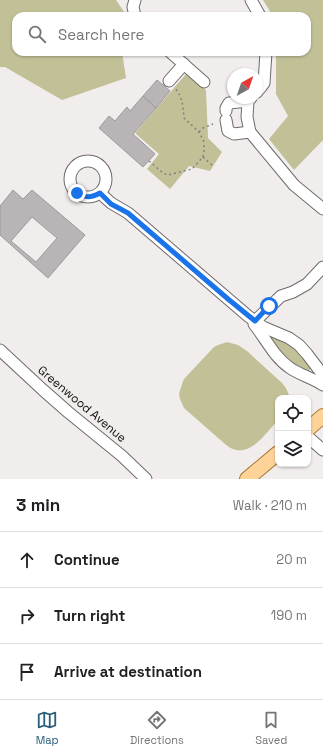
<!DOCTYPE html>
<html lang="en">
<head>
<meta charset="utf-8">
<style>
  :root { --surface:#fff; --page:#f2f2f2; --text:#202124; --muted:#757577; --line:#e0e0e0; --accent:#2a5f7b }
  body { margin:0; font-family:"Space Grotesk",sans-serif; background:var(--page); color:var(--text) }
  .controls { position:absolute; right:12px; bottom:12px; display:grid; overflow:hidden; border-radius:8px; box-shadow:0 1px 3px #0004 }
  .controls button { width:36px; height:36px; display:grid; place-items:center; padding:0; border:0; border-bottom:1px solid var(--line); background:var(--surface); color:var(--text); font:20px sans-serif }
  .compass { position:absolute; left:227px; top:68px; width:36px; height:36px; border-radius:50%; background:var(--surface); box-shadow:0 1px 3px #0004; rotate:40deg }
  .stop { position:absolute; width:12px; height:12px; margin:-9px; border:3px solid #1a73e8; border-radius:50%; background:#fff }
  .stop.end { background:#1a73e8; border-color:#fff; box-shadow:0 1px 4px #0008 }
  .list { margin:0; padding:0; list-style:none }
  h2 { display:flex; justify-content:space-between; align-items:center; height:52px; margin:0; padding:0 16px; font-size:17px }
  h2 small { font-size:13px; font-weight:400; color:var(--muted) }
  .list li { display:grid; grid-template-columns:26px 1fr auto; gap:12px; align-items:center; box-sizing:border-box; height:56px; padding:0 16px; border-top:1px solid var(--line) }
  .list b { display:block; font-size:15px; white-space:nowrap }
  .list em { font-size:13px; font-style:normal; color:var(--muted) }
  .icon { flex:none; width:22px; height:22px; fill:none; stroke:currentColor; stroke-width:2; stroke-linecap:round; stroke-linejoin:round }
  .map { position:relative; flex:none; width:323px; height:479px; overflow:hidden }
  .search { position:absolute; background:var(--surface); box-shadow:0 1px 3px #0004; left:12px; right:12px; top:12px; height:44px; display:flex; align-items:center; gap:10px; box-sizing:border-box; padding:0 14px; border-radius:12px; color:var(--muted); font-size:15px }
  .sheet { height:220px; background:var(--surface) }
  nav { display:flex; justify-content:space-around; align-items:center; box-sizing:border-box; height:56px; border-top:1px solid var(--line); background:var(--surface); font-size:11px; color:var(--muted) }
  nav a { display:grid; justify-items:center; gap:2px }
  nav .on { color:var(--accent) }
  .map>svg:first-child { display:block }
  .green { fill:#c2c097 }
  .building { fill:#b9b5b6; stroke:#9e9a9b; fill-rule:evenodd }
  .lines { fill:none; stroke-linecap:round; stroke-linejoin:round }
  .minor-casing { stroke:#6e6b6a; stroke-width:13 }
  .major-casing { stroke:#aa7b3b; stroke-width:16 }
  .path { stroke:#82807f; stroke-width:1.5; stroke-dasharray:2 3; stroke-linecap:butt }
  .minor { stroke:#fff; stroke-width:11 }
  .major { stroke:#fed398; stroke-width:14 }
  .route { stroke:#1a73e8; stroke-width:5 }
  .labels { text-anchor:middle; stroke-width:3.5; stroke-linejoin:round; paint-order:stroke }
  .street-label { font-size:12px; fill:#0f0e0d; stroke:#f1edec }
</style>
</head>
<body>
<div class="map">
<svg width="323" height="479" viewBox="0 0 323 479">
  <rect width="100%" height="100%" fill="#f1edec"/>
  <!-- green -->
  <g class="green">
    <path d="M0,0H116L127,16H16V52H122L126,78L62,100L5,67H0Z"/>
    <path d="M263,0H323V140L294,170L269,139L288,116L276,94V52H307V16H273Z"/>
    <path d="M186,74L206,90L208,138L222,152L210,171L189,166L170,189L147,169L159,154L135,133Z"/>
    <path d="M269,335L292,343L312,367L308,372L291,364L269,338Z"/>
    <path d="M227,342L238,345L247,351L282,383C286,388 289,392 289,398H278V420C264,435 247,463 225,444L184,408L180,399L179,394L182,384L184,379L214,347L218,345Z"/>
  </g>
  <!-- building -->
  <g class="building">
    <path d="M157,80L170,91L156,108L143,96Z"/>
    <path d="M143,96L156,108L133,134L155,154L143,167L99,128L109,116L115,121L127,107L130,111Z"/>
    <path d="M13,190L23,199L32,190L85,235L48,278L0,235V206ZM32,217L57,238L36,262L11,241Z"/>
  </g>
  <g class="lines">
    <defs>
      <g id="minor">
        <path d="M135,0L133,7L135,16"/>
        <path d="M251,0L260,16"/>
        <path d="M170,52L204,82"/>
        <path d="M169,81L184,64"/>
        <path d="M257,92L261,87L264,83L266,52"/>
        <path d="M251,98L248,101L247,117L250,132L294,185L323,209"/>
        <path d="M226,111V108L229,103L248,101"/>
        <path d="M226,120L228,131L234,134L250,132"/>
        <circle cx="88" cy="179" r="18"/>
        <path d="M100,193L111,203L128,213L248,316L263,327L289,338L299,345L307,354L323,375"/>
        <path d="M255,321L281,296L293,292L307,284L323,267"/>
        <path d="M254,324C266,339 274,357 290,368C300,375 313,378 323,385"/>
        <path d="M0,350L43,390L68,412L122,456L146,479"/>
        <path d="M308,437L323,450"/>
      </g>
      <g id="major">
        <path d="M308,429L323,416"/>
        <path d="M247,479L278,453"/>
      </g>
    </defs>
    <!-- minor casing -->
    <use href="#minor" class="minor-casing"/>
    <!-- major casing -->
    <use href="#major" class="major-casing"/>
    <!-- path -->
    <g class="path">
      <path d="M199,132L203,128L213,124"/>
      <path d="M203,157L213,166"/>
      <path d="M149,161L163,173L168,175L192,169L203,157L204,150V142L199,132L184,118C183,106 183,98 175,88"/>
    </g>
    <!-- minor -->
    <use href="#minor" class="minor"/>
    <!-- major -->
    <use href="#major" class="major"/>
  </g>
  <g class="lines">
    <!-- route -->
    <path class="route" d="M77,193C85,198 91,198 100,193L111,204L128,213L228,299L255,321L269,306"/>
  </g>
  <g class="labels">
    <!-- street labels -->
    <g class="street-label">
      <text transform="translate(82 404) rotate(40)" y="4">Greenwood Avenue</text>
    </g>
  </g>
</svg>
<div class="controls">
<button><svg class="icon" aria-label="locate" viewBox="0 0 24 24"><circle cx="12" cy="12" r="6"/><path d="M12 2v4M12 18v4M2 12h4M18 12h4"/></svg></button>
<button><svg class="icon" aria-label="layers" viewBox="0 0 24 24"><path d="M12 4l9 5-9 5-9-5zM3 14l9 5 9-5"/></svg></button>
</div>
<svg class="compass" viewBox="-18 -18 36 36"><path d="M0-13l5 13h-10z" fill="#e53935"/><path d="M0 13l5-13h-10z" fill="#757577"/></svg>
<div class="stop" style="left:269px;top:306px"></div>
<div class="stop end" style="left:77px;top:193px"></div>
<div class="search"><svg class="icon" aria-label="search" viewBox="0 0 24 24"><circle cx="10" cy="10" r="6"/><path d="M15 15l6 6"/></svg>Search here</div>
</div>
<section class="sheet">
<h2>3 min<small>Walk · 210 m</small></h2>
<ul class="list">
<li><svg class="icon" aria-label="ahead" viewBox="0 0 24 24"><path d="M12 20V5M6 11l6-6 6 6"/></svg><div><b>Continue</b></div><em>20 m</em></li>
<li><svg class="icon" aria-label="right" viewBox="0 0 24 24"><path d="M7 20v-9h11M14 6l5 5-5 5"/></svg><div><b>Turn right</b></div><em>190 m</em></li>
<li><svg class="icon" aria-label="arrive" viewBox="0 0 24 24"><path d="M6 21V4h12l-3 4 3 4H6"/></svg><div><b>Arrive at destination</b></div></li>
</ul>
</section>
<nav>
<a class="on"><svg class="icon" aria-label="map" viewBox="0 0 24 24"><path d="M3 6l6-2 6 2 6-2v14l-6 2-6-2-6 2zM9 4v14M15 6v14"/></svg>Map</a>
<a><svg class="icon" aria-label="directions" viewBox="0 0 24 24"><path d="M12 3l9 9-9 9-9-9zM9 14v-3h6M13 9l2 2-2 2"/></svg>Directions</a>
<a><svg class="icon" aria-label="saved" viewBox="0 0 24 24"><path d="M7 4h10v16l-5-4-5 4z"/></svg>Saved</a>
</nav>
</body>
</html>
